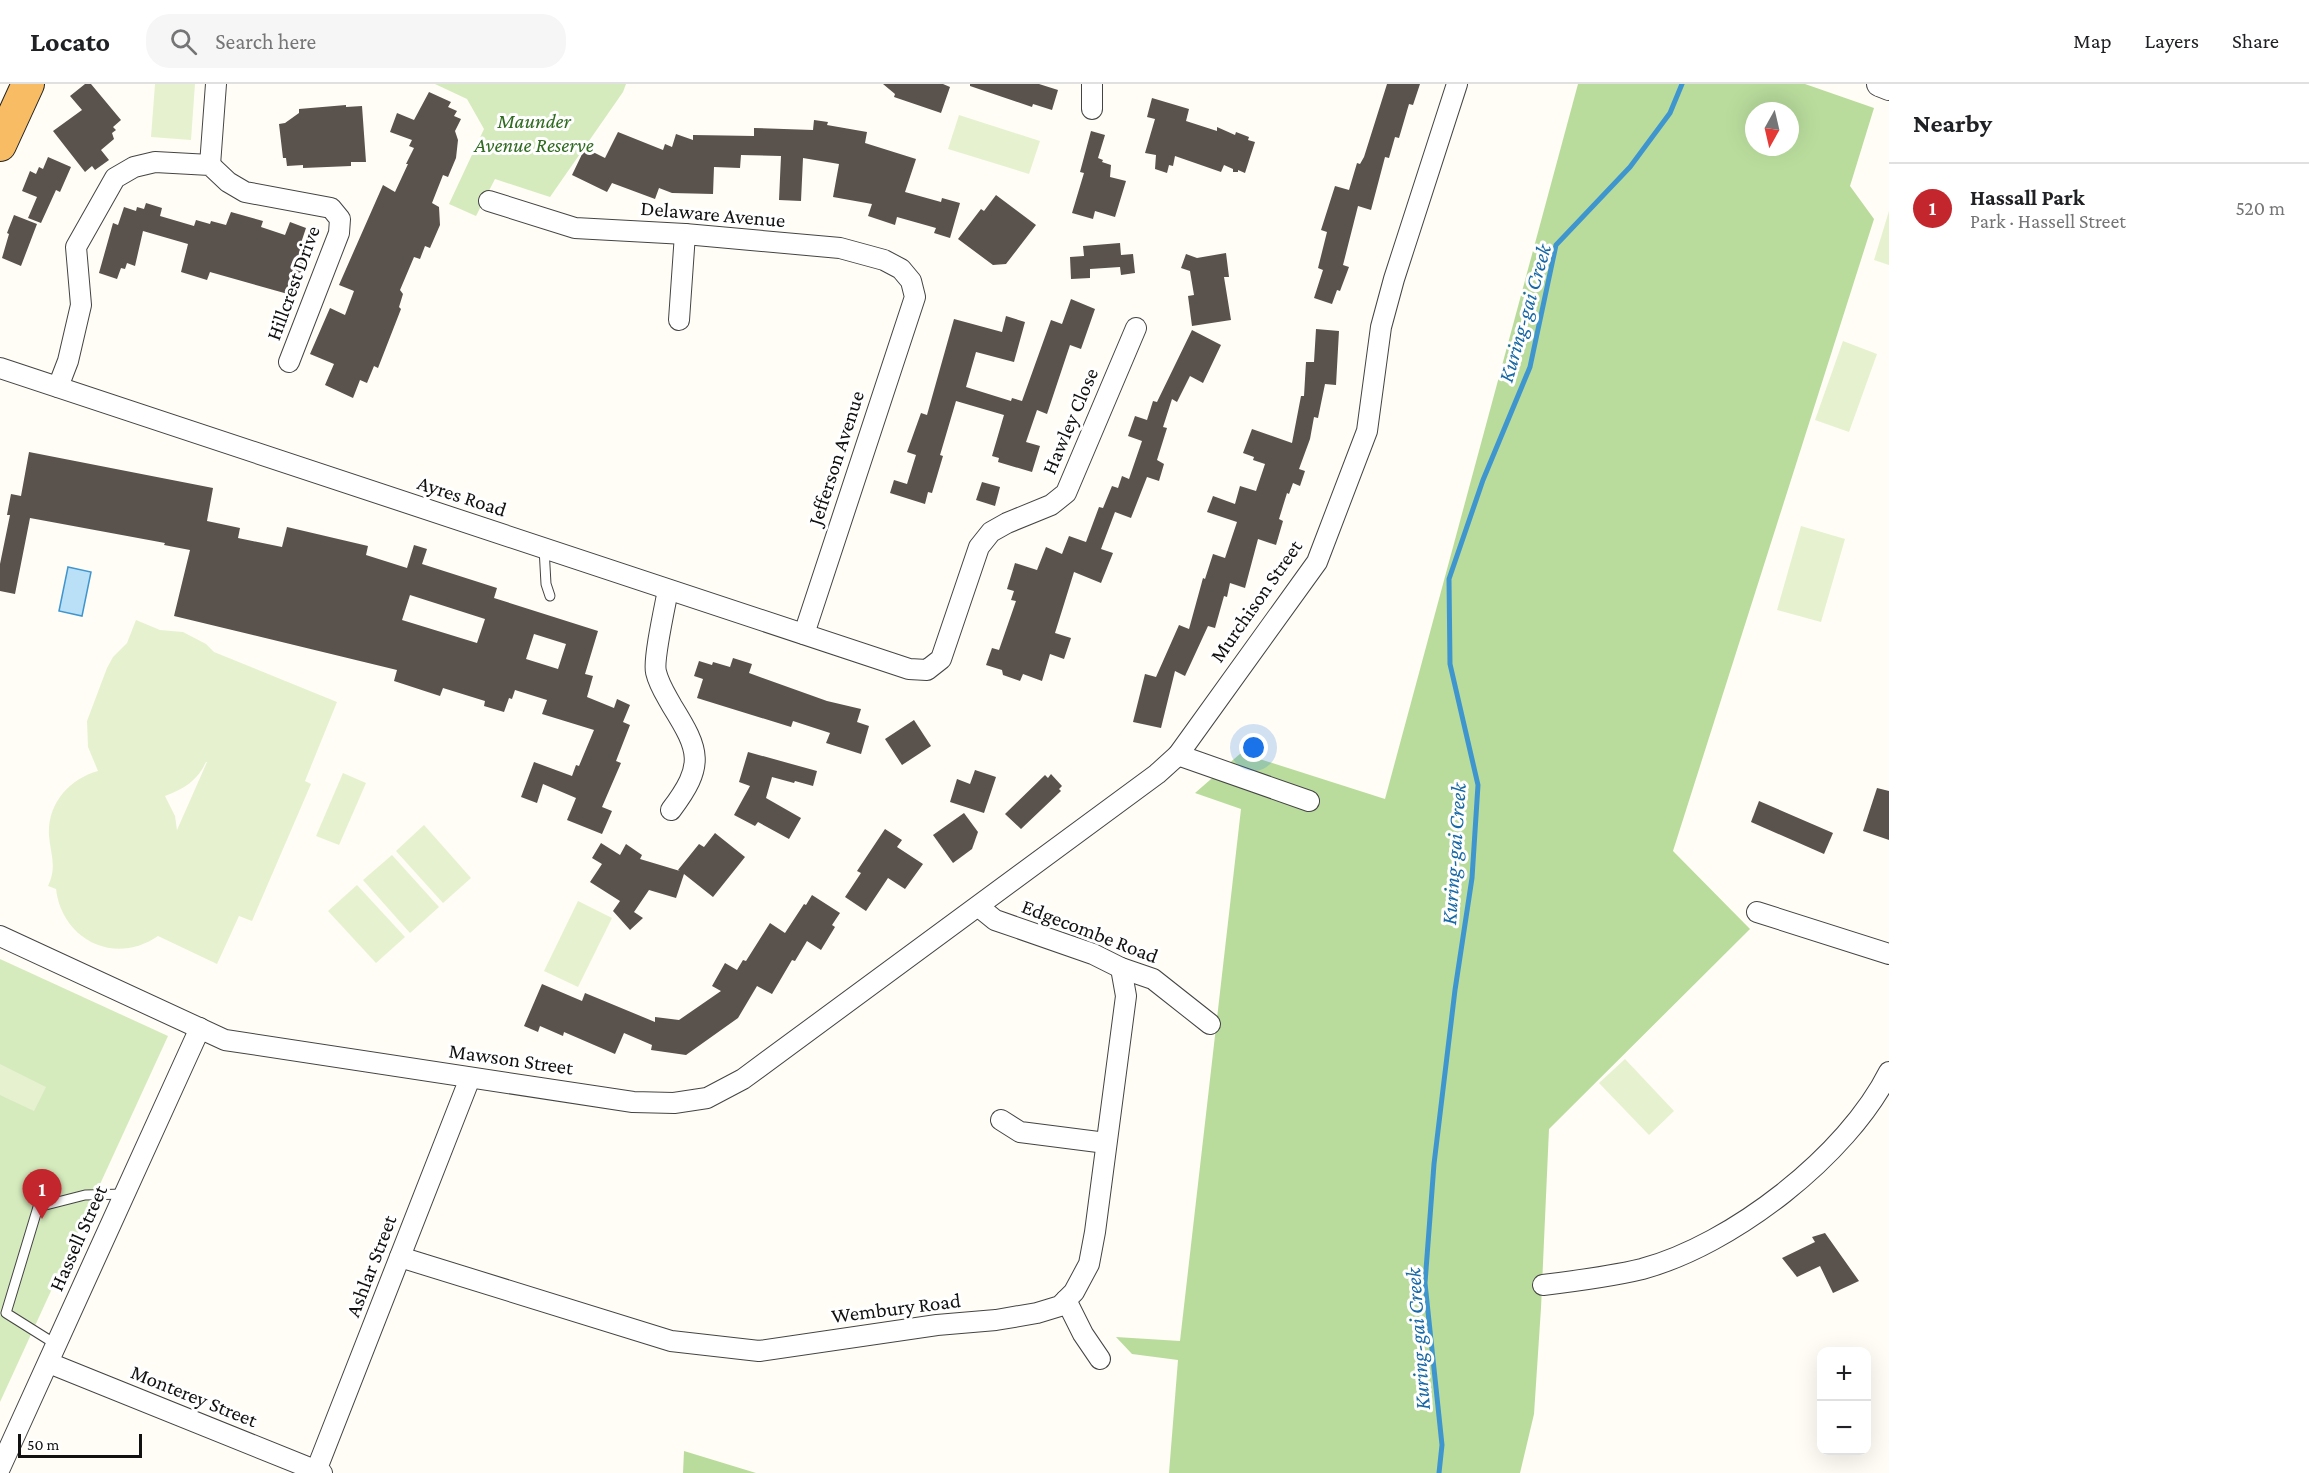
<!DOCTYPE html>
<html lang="en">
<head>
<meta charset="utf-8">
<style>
  :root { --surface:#fff; --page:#f6f6f6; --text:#202124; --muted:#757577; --line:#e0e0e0; --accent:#c4262e }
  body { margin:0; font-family:"Crimson Pro",serif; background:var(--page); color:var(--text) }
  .controls { position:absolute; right:18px; bottom:18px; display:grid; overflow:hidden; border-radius:12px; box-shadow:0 6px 24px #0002 }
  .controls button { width:54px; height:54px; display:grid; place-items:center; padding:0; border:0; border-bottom:2px solid var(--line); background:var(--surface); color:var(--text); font:30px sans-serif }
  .compass { position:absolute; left:1745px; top:18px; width:54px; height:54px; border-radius:50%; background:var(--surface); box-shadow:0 6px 24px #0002; rotate:188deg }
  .scale { position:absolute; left:18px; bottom:15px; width:124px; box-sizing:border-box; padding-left:6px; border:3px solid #111; border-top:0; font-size:16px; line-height:21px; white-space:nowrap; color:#111; -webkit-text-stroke:4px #fff; paint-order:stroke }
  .you { position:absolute; left:1254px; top:664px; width:21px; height:21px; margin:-15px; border:4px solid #fff; border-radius:50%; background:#1a73e8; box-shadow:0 0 0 9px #1a73e833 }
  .badge { display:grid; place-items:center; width:39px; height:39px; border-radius:50%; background:var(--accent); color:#fff; font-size:20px; font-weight:700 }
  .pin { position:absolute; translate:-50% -50px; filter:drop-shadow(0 2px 3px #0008) }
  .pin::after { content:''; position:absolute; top:32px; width:21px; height:18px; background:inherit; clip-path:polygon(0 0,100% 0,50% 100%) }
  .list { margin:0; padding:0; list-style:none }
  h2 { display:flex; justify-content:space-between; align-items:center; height:78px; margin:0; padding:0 24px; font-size:26px }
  h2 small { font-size:20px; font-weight:400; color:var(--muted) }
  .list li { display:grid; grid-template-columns:39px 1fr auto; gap:18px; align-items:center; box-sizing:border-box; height:90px; padding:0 24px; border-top:2px solid var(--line) }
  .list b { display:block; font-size:22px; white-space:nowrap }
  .list p { margin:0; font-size:20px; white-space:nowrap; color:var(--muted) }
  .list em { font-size:20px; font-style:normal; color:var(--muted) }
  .icon { flex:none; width:33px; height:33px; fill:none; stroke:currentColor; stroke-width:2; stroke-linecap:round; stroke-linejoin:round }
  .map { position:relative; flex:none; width:1889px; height:1389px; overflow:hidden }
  header { display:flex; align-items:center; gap:36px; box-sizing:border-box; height:84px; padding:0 30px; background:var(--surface); border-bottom:2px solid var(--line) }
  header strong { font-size:28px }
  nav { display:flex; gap:33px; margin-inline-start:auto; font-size:21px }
  .search { width:420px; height:54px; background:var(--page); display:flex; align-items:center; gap:15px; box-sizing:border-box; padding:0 21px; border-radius:24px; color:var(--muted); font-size:22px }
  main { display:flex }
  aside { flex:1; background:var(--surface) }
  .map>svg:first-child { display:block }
  .green { fill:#d5ebbd }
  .forest { fill:#b9dc9c; fill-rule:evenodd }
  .pitch { fill:#e6f2cf; fill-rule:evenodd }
  .water { fill:#b9e0f7; stroke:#3f96cf; stroke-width:1.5 }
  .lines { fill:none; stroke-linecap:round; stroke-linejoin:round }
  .stream { stroke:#3f96cf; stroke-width:5 }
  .building { fill:#5a524d; fill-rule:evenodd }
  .service-casing { stroke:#444; stroke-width:11 }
  .minor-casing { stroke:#444; stroke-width:22 }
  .tertiary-casing { stroke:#444; stroke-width:26 }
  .trunk-casing { stroke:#222; stroke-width:34 }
  .service { stroke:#fff; stroke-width:9 }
  .minor { stroke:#fff; stroke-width:20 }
  .tertiary { stroke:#fff; stroke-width:24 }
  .trunk { stroke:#f7bc64; stroke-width:32 }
  .labels { text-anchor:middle; stroke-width:6; stroke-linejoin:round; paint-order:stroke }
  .park-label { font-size:21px; font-style:italic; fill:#2f6b1f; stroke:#fff }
  .street-label { font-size:21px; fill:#111; stroke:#fff }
  .water-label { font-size:22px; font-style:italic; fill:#1768a6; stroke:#fff }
</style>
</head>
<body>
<header>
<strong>Locato</strong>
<div class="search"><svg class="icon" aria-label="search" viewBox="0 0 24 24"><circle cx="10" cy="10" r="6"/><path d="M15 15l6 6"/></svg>Search here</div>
<nav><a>Map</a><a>Layers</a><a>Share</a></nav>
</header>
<main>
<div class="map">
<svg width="1889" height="1389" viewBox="0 0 1889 1389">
  <rect width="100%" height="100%" fill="#fffdf5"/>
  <!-- green -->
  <g class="green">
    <path d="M435,0H626L623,8L550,113L495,95L476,132L449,120L484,45L467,15Z"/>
    <path d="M0,875L168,952L0,1318Z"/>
  </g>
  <!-- forest -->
  <g class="forest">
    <path d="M1578,0H1805L1874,24L1850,102L1874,135L1673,767L1750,845L1549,1045L1541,1224L1534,1330L1520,1389H1169L1178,1276L1132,1270L1116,1253L1180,1257L1241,725L1195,709L1241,669L1385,715ZM1754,27H1790V63H1754Z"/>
    <path d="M684,1367L756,1389H683Z"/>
  </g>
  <!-- pitch -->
  <g class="pitch">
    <path d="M155,0H195L191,56L151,53Z"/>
    <path d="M959,31L1040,57L1029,90L948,65Z"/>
    <path d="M1889,127V181L1874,176Z"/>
    <path d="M1843,257L1877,270L1849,348L1815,336Z"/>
    <path d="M1801,442L1845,455L1821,538L1777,526Z"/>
    <path d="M136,536L160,546L183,548L206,560L214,568L337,618L305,697L311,700L252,837L239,832L217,880L158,852C115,882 62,856 56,805L48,802C57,783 51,772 49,752C47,720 69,695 98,687L88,663L87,637L107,584L113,573L127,559ZM206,678H207L177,746L175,732L165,712C184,705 198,696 206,678Z"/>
    <path d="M343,689L366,699L339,761L316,752Z"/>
    <path d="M424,741L471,794L443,819L396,767Z"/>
    <path d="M392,771L439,823L410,849L363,796Z"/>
    <path d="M357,801L405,853L376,879L328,827Z"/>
    <path d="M578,817L612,834L578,903L544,887Z"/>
    <path d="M1625,975L1674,1027L1649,1051L1599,999Z"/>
    <path d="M0,980L46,1003L34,1027L0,1011Z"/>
  </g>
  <!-- water -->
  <path class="water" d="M68,483L91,488L82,532L59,527Z"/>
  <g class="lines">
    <!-- stream -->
    <path class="stream" d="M1439,1389L1442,1361L1425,1199L1434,1080L1455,906L1472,794L1478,701L1450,580L1449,495L1483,396L1530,283L1556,161L1630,83L1670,29L1682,0"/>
  </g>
  <!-- building -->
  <g class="building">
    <path d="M85,0H91L121,36L113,43L116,46L112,49L114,55L101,66L109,76L95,86L92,82L85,88L53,47L82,26L70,12Z"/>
    <path d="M883,0H943L950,3L941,29L894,13L895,10Z"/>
    <path d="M970,0H1039L1058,6L1052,26L1033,20L1032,23L970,2Z"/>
    <path d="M1387,0H1420L1413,21L1409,20L1399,54L1395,53L1389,74L1385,73L1371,126L1358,122L1343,181L1349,183L1340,207L1337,206L1332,220L1314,214L1323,186L1318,184L1327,148L1321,146L1335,102L1349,106L1357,79L1360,80L1364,73Z"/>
    <path d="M429,8L451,18L448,23L457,27L454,32L461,35L455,47L458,56L456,74L448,93L443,91L432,119L439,123L440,141L430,164L425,162L420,175L414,173L400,206L403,210L399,223L401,225L378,284L374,282L367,299L360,296L353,314L325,301L334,280L310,270L330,224L345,231L354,207L339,201L346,185L383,101L395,108L408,80H406L414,64L409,62L412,56L390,48L397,29L414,36Z"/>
    <path d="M1152,14L1189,25L1186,37L1217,47V43L1235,51L1236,48L1249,53L1248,56L1255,58L1245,89L1238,86V88H1233V85L1224,81L1221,88L1175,72L1173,82L1169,81L1167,89L1155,85L1156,71L1145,69L1155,35L1147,33Z"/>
    <path d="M346,21V23L362,22L366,78H351V82L303,84V81L287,82L286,74H283L279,40L285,39L299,29V25Z"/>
    <path d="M814,36L828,38L827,41L867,48L865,59L916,75L905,108L941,118L942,114L960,119L950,154L934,149L936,144L897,133L895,141L868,132L872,120L833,113L839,80L803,74L801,117L779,116L781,72L741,71L740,84L714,83L713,110L672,109L659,104L655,115L612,99L607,108L572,91L585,64L605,74L618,48L663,66L665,60L672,63L676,50L693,56V51L754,52V44L813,46Z"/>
    <path d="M1091,47L1105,51L1098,74L1103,76L1102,78L1111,81L1110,93L1126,97L1115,133L1095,127L1093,135L1072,129L1084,89L1080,88Z"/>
    <path d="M48,73L71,83L60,108L56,106L41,139L28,134L37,113L22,107L30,87L36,90L39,83L43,85Z"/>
    <path d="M996,111L1036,141L1006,180L993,181L958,155L981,125L984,127Z"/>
    <path d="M146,119L162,124L160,132L194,142L196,136L210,140L211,137L226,141L231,128L263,137L261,143L285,151L290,138L306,144L299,165L309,168L295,212L210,188L207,196L181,188L188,160L143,147L135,182L127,179L125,185L121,184L117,195L99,189L113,139L118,141L124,123L136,127L137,123L144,125Z"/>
    <path d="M14,131L37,140L21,182L2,174L9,150L7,149Z"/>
    <path d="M1120,159L1121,171L1133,170L1135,189L1121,191L1120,183L1090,185V194L1071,195L1070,173L1084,172L1083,162Z"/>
    <path d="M1226,169L1229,193H1224L1231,236L1192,242L1188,212L1194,211L1190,187L1181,184L1186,170L1197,174Z"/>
    <path d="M1071,215L1095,225L1081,265L1070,261L1047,330L1037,326L1026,358L1040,362L1032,388L998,378L999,374L992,372L1004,331L956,317L943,361L940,371L943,372L932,409L928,408L925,420L890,409L894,396L907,400L916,371L907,368L921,329L927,331L954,235L1002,248L1006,232L1025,238L1014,278L976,268L966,303L1011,317L1012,314L1022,317L1051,236L1062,240Z"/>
    <path d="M1316,245L1339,247L1336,301L1325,300L1318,334L1314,333L1310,355L1299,385L1305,387L1300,402L1293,399L1289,410L1287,409L1279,435L1283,437L1276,461L1258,455L1245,504L1230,499L1227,513L1224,512L1215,544L1208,542L1185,592L1175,587L1161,644L1133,638L1145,590L1156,593L1179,541L1189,545L1203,494L1205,495L1213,470L1225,474L1237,438L1207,428L1213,412L1235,420L1240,402L1256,407L1265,380L1253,376L1254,373L1243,369L1252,345L1292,359L1301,312H1304L1306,278H1314Z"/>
    <path d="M1192,246L1221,261L1203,299L1190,292L1177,318L1172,315L1163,343L1167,344L1157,376L1164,380L1159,397L1147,393L1131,434L1115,428L1101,465L1113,469L1101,499L1074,488L1055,549L1071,554L1064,575L1050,570L1042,597L1023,590L1020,597L1003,591L1002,586L986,581L992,564L999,566L1016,517L1011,516L1014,507L1007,505L1015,479L1037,486L1046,463L1062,470L1069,452L1086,458L1099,423L1103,424L1112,402L1118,404L1122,392L1129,395L1142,357L1128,352L1135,332L1147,336L1153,317L1157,318Z"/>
    <path d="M29,368L213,404L207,437L240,444L238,454L282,463L287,443L368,462L366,471L407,484L414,461L427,465L422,480L497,504L494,514L598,547L585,590L593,592L587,613L614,624L617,615L630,621L623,638L630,641L616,677L621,679L602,723L612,727L602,750L567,736L576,714L543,700L537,719L521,713L534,678L572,692L576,681L579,682L594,646L542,630L547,616L515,606L512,615L509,614L504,628L484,622L485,617L443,604L440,612L394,597L397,586L174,532L190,466L164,461L165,459L30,434L15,510L0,507V480L10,431H7L11,410L21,412ZM410,511L485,535L477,559L402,536ZM534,550L566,560L558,585L526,575Z"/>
    <path d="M982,398L1000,403L995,422L976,416Z"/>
    <path d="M733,574L752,580L749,589L827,617L861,625L857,638L869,642L861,670L826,659L830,649L827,648L793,637L791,643L697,614L703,595L694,592L699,577L712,581L713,578L730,583Z"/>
    <path d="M914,636L931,662L902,681L885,655Z"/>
    <path d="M748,668L817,687L813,702L795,697L794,699L772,693L766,714L801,734L789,755L758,738L755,742L734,731L750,702L739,698Z"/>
    <path d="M975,686L996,693L984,729L950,718L957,695L970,700Z"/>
    <path d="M1051,690L1062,702L1059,705L1061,707L1021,745L1005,730L1045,691L1048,694Z"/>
    <path d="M1877,704L1889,707V756L1863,747Z"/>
    <path d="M1759,717L1833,749L1824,770L1751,738Z"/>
    <path d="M964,729L978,748L972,765L953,779L933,751Z"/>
    <path d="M885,745L902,756L897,763L923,780L905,805L888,794L866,827L845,813L861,789L857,787Z"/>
    <path d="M715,749L745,773L713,813L684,790L676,814L649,806L634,828L643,834L630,846L613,827L620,817L590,798L602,780L592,774L601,759L620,771L626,760L642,771L640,775L680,787L678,786L699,760L704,763Z"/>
    <path d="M812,811L840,829L832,841L835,843L821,866L807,857L795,877L792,876L772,910L757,902L738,934L686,971L651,966L652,961L624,949L615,970L564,948L563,952L540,942L538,948L524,942L542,900L582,917L585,909L655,938V933L679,936L721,907L712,902L725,879L737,886L743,876L746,877L770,839L785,849L804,820L806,821Z"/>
    <path d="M1825,1149L1859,1197L1833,1209L1820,1182L1797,1193L1782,1174L1815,1158L1812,1153Z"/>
  </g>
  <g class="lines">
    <defs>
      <g id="service">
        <path d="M544,464L546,500L550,512"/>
        <path d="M57,1261L6,1229L38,1123L85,1111L124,1110"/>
      </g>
      <g id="minor">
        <path d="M1092,0V25"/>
        <path d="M210,81L216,0"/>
        <path d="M489,117L575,144L685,150L840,164L884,176L901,185L911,197L915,213L804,550"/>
        <path d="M679,236L685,150"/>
        <path d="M0,284L909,585L927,586L941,575L979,463L991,448L1007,439L1051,421L1066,409L1136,244"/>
        <path d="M58,303L68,277L81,221L76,163L115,94L134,83L155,78L210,81L228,98L245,108L331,124L340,135L339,149L289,278"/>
        <path d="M668,506C665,522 653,576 656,588C659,601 666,611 672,622C700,667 705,681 671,726"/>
        <path d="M1178,671L1309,717"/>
        <path d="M979,823L995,836L1093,870L1121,884L1153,895L1210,940"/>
        <path d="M1757,828L1889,870"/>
        <path d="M0,852L225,956L633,1018L674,1019L707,1014L743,995L1157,690L1178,671L1317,478L1367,347L1381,243L1394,195L1457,0"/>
        <path d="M1001,1036L1020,1048L1106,1059"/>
        <path d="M400,1173L671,1257L759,1267L937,1241L996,1236L1037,1229L1060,1222L1074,1208L1089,1180L1095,1148L1126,912L1121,884"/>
        <path d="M1543,1201C1576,1197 1609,1193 1642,1185C1732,1161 1847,1072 1889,988"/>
        <path d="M1066,1216L1083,1250L1100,1275"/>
        <path d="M49,1279L322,1389"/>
        <path d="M0,1384L200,944"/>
        <path d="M316,1387L470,994"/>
      </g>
      <path id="tertiary" d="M1879,0L1889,4"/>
      <path id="trunk" d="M0,61L28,0"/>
    </defs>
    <!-- service casing -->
    <use href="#service" class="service-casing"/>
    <!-- minor casing -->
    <use href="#minor" class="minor-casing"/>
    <!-- tertiary casing -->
    <use href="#tertiary" class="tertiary-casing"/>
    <!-- trunk casing -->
    <use href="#trunk" class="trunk-casing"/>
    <!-- service -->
    <use href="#service" class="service"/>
    <!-- minor -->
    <use href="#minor" class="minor"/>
    <!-- tertiary -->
    <use href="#tertiary" class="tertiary"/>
    <!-- trunk -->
    <use href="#trunk" class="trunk"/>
  </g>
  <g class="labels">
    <!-- park labels -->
    <g class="park-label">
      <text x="534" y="44">Maunder<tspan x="534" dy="24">Avenue Reserve</tspan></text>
    </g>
    <!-- street labels -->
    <g class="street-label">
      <text transform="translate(713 130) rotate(5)" y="7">Delaware Avenue</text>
      <text transform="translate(293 199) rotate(-70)" y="7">Hillcrest Drive</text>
      <text transform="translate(1070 337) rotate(-67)" y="7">Hawley Close</text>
      <text transform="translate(836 374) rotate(-72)" y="7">Jefferson Avenue</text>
      <text transform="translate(462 412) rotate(18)" y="7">Ayres Road</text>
      <text transform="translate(1256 517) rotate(-55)" y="7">Murchison Street</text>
      <text transform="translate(1090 847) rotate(21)" y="7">Edgecombe Road</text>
      <text transform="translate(511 975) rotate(8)" y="7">Mawson Street</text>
      <text transform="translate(78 1154) rotate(-66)" y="7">Hassell Street</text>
      <text transform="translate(371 1182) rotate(-69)" y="7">Ashlar Street</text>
      <text transform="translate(896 1224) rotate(-7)" y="7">Wembury Road</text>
      <text transform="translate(194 1312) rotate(22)" y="7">Monterey Street</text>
    </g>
    <!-- water labels -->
    <g class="water-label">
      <text transform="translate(1524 229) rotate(-74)" y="8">Kuring-gai Creek</text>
      <text transform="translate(1453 770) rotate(-86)" y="8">Kuring-gai Creek</text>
      <text transform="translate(1417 1255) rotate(-94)" y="8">Kuring-gai Creek</text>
    </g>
  </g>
</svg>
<div class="controls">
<button>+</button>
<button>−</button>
</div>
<svg class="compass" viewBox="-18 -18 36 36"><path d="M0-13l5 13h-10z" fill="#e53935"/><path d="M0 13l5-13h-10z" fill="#757577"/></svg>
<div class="scale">50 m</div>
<div class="you"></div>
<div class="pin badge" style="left:42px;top:1135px">1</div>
</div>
<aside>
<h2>Nearby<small></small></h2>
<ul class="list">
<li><span class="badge">1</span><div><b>Hassall Park</b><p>Park · Hassell Street</p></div><em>520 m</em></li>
</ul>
</aside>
</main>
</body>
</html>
